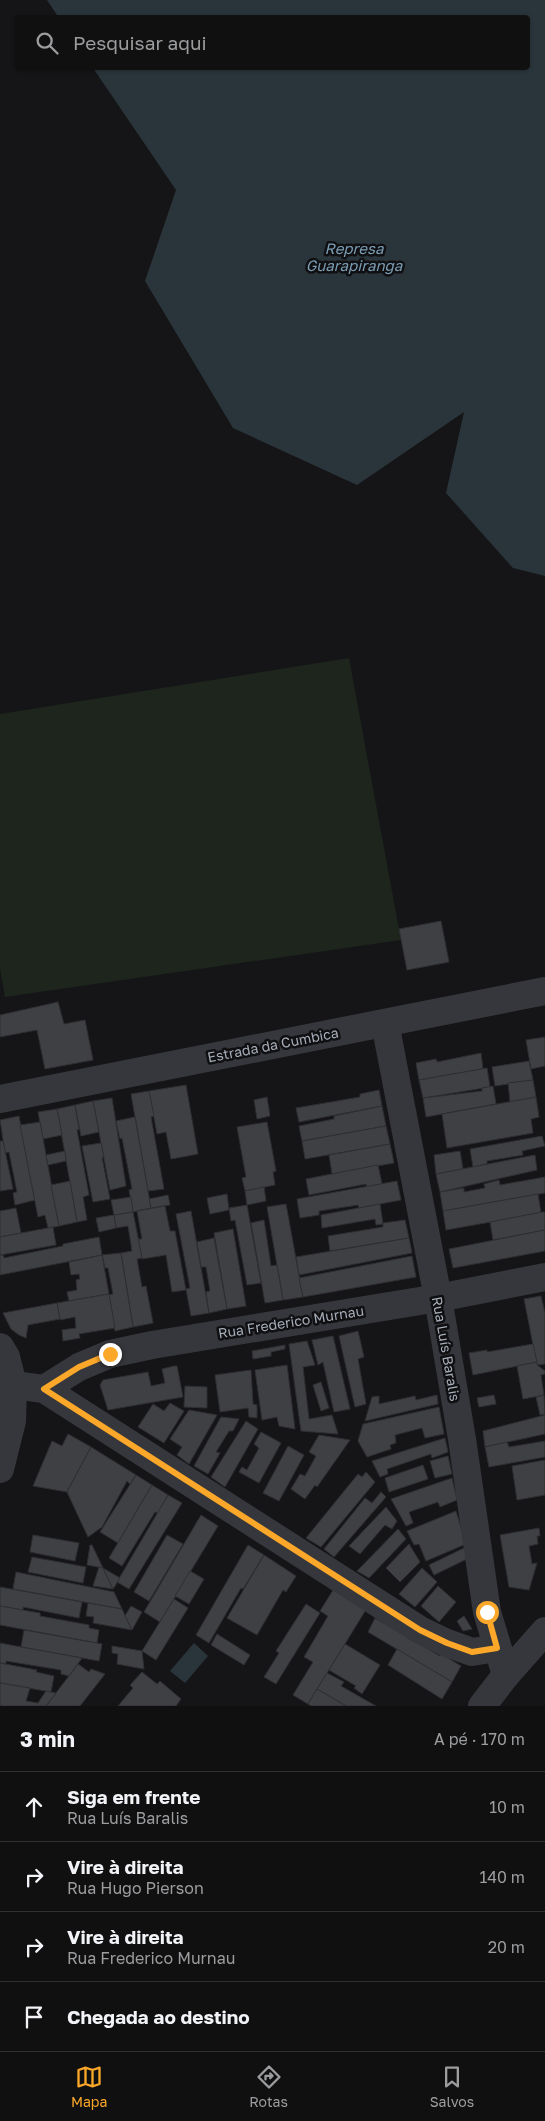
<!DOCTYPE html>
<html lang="pt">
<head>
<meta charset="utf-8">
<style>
  :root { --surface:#101011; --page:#1e1e1f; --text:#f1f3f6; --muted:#9c9d9f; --line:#303031; --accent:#fba729 }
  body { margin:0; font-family:"Golos Text",sans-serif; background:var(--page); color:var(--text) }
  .stop { position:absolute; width:15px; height:15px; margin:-11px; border:4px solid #fba729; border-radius:50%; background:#fff }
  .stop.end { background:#fba729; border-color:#fff; box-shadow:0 1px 5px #0008 }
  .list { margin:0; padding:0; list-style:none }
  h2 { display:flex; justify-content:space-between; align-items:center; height:65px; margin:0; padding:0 20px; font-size:21px }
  h2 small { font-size:16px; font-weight:400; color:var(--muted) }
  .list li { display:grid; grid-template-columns:32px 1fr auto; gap:15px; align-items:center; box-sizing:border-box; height:70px; padding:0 20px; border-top:1px solid var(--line) }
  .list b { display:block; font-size:19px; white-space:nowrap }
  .list p { margin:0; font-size:16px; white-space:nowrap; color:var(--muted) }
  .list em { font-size:16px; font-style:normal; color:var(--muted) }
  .icon { flex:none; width:28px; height:28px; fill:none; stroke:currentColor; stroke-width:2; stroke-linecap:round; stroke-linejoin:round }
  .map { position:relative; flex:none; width:545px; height:1706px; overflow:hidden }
  .search { position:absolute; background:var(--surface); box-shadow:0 1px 4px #0004; left:15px; right:15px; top:15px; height:55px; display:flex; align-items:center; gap:12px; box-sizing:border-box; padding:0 18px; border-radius:5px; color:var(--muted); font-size:19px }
  .sheet { height:345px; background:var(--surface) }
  nav { display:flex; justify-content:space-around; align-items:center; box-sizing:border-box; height:70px; border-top:1px solid var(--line); background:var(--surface); font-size:14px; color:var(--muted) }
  nav a { display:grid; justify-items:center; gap:2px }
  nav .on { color:var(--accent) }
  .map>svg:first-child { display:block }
  .green { fill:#1d251d }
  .water { fill:#2a353b }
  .building { fill:#3f4044; stroke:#2f2f33 }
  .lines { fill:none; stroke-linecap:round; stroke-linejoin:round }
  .minor { stroke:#36373c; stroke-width:28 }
  .route { stroke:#fba729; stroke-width:6 }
  .labels { text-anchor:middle; stroke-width:5; stroke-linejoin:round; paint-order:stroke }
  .street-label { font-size:14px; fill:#a6adb8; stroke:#101012 }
  .water-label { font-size:15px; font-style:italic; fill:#7b9eb5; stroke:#101012 }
</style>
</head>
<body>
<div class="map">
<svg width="545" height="1706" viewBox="0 0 545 1706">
  <rect width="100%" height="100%" fill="#151517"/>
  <!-- green -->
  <path class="green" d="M349,658L401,940L5,997L0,969V714Z"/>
  <!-- water -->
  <g class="water">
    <path d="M47,0H545V576L513,568L446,493L464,412L357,485L233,428L145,281L176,190L93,68H528V18H59Z"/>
    <path d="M194,1643L208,1656L185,1683L170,1671Z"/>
  </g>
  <!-- building -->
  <g class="building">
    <path d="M441,921L449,962L407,970L399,929Z"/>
    <path d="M58,1002L64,1024L85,1020L93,1060L45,1069L37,1030L0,1037V1015Z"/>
    <path d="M545,1037V1066L531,1069L526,1040Z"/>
    <path d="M481,1053L483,1069L419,1080L416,1063L436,1059L437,1062Z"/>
    <path d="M529,1061L533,1080L495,1086L492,1067Z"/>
    <path d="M487,1068L490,1087L423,1098L419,1080Z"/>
    <path d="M533,1080L536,1097L510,1102L508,1083Z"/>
    <path d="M186,1085L198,1154L171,1159L166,1132L157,1134L149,1091Z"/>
    <path d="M493,1086L496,1104L426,1117L423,1098L482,1091V1088Z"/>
    <path d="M379,1090L382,1106L299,1122L296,1108L360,1097V1094Z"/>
    <path d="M149,1091L154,1116L151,1117L164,1189L148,1191L131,1094Z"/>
    <path d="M267,1097L270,1116L257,1119L254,1100Z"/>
    <path d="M536,1097L539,1117L531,1119L533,1133L447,1148L442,1114Z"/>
    <path d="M112,1098L126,1186L110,1190L93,1101Z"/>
    <path d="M93,1101L99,1132L81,1136L75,1105Z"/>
    <path d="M75,1105L79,1129L77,1130L89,1195L83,1197L87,1220L77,1222L57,1109Z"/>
    <path d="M382,1106L386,1126L302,1141L299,1126L334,1119V1116Z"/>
    <path d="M57,1109L62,1135L43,1139L38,1112Z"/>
    <path d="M19,1116L35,1200L15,1205L13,1193L17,1192L9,1152L5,1153L0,1120Z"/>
    <path d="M135,1117L151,1208L133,1212L129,1190L132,1189L122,1138L120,1139L116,1121Z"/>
    <path d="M40,1122L59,1226L48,1228L45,1215L38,1217L20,1125Z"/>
    <path d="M267,1122L276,1171L273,1172L275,1185L245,1191L242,1178L246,1177L237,1127Z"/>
    <path d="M386,1126L390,1144L305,1159L302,1141Z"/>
    <path d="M542,1136L545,1146L522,1151L523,1155L487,1161V1164L473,1167L470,1149Z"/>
    <path d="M0,1141H3L13,1189L0,1191Z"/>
    <path d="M101,1143L104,1157H102L110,1199L93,1202L82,1146Z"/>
    <path d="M390,1144L394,1163L332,1174L329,1155Z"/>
    <path d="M65,1151L66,1161L48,1165L46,1155Z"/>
    <path d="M460,1151L463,1169L436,1174L434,1155Z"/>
    <path d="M535,1155L537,1170L440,1192L436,1174Z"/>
    <path d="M378,1165L382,1184L367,1187L366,1184L309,1195L306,1179Z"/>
    <path d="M545,1177V1193L443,1211L440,1192L464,1188V1192L485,1188L484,1184L499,1180L500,1185Z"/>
    <path d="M70,1181L77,1222L59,1226L51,1185Z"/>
    <path d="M397,1181L401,1200L359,1208L358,1205L319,1211V1215L300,1218L297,1199Z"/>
    <path d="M264,1187L266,1201L247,1205L245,1191Z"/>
    <path d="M227,1194L229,1210L210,1214L207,1198Z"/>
    <path d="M538,1194L541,1213L446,1230L443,1211Z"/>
    <path d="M168,1195L170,1205L151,1208L149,1199Z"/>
    <path d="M131,1197L133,1212L114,1215L111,1200Z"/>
    <path d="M286,1204L303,1297L283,1300L267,1207Z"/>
    <path d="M380,1204L383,1224L376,1225L375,1219L322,1228L321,1215Z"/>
    <path d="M247,1205L261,1283L247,1285L235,1220L231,1221L229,1208Z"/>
    <path d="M165,1206L170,1231H175L186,1290L172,1292L166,1255L142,1259L138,1239H142L137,1211Z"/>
    <path d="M16,1208L21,1233L0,1237V1211Z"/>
    <path d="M191,1211L209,1313L191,1316L186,1289L190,1288L176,1214Z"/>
    <path d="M133,1212L142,1258L137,1259L142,1287L146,1286L153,1323L133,1327L121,1253L132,1251L128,1226L116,1228L114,1215Z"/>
    <path d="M542,1212H545V1230L493,1240L490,1222Z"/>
    <path d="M114,1215L116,1228L99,1232L96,1218Z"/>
    <path d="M264,1220L271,1266L277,1265L283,1300L265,1303L251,1223Z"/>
    <path d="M405,1220L409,1238L330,1251L328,1236L383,1227V1223Z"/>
    <path d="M53,1227L56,1245L0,1255V1237Z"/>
    <path d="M233,1229L246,1306L227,1309L214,1233Z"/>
    <path d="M545,1230V1251L453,1268L449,1249Z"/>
    <path d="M99,1237L102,1255L0,1275V1255H3L4,1258L63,1246V1244Z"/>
    <path d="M214,1238L227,1309L209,1313L206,1292L210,1291L206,1267H201L197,1242Z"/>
    <path d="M409,1238L412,1253L299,1275L296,1257Z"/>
    <path d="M121,1253L133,1327L115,1331L109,1295L113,1294L108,1268H105L102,1255Z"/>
    <path d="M102,1255L109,1294L69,1301L67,1292L77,1290L76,1280L80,1279L79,1274L71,1275L69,1262Z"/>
    <path d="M412,1256L416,1277L303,1297L299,1278Z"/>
    <path d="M109,1294L115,1328L79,1334L80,1338L63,1341L62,1330L76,1328L75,1317L60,1320L57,1303Z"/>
    <path d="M541,1296L545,1313V1364L537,1365L524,1299Z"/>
    <path d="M57,1303L60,1319L28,1325L26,1338L19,1335L11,1329L3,1313Z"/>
    <path d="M358,1331L364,1357L358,1359L366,1404L355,1407L339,1336Z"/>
    <path d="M333,1336L350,1409L334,1412L323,1362L318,1365L312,1340Z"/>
    <path d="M307,1341L315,1365L303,1367L309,1419L332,1415L338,1434L301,1431L289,1344Z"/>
    <path d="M533,1344L537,1362L473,1375L469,1353L487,1350V1352Z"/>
    <path d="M285,1345V1349L271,1352V1356L253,1359L252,1351Z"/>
    <path d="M537,1362V1365L545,1371V1374L541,1375L544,1395L523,1399L517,1366Z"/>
    <path d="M287,1365L295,1429L279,1426L277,1417L262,1420L255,1370Z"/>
    <path d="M174,1366H177L183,1397L108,1410L100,1385L103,1380L148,1372L151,1386L165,1383L162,1369Z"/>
    <path d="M251,1370L253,1404L257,1405V1418L249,1417L248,1408L220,1412L215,1375Z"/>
    <path d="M321,1382L329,1408L321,1411L313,1385Z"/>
    <path d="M185,1386L207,1387V1408L184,1407Z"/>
    <path d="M437,1395L438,1404L365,1421L372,1397L379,1396V1404L415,1396L416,1400Z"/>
    <path d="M494,1395L496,1404L479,1407L477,1398Z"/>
    <path d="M544,1395L545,1414L540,1415L536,1397Z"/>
    <path d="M170,1403L184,1411L164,1443L138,1427L153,1404L164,1411Z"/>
    <path d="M439,1407L444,1434L425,1438L422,1428L395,1435L396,1443L390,1445L391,1449L367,1457L358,1441L363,1424Z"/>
    <path d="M189,1410L217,1415L189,1464L177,1455L182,1447L170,1439Z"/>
    <path d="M545,1415V1434L485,1447L483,1431Z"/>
    <path d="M221,1417L239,1419L233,1431H229L216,1452L220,1453L208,1474L194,1466Z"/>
    <path d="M246,1421L258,1429L225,1487L211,1477Z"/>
    <path d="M261,1432L281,1443L259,1483L239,1472L242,1467L247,1470L259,1448L254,1444Z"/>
    <path d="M68,1434L91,1447L67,1492L33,1486L52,1441L62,1446Z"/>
    <path d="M319,1435L350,1440L317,1487L315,1485L305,1499L291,1489L300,1474L305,1476L316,1456L309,1452Z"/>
    <path d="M445,1438L448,1452L432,1458L431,1454L387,1469L388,1474L380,1477L372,1461Z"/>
    <path d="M545,1441V1457L489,1467L485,1447L507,1442L509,1447Z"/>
    <path d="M288,1446L304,1455L279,1501L263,1493Z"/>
    <path d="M91,1447L136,1475L130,1484L127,1481L102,1527L88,1537L67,1492Z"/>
    <path d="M448,1456L452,1474L435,1478L430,1461Z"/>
    <path d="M545,1460V1495L517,1500L512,1466Z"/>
    <path d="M423,1465L428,1479L389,1492L385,1478Z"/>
    <path d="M366,1472L375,1482L321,1547L306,1538L358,1474L362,1477Z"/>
    <path d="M136,1475L152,1485L118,1543L100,1532Z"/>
    <path d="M452,1478L457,1500L440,1507L438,1502L409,1512L413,1523L406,1526L391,1499Z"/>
    <path d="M152,1485L168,1495L158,1513L155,1512L122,1566L109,1558Z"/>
    <path d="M381,1492L386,1497L334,1557L324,1549L365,1498L372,1503Z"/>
    <path d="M168,1495L182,1503L129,1589L117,1582Z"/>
    <path d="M386,1507L397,1521L392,1529L385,1525L360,1554L349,1546Z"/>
    <path d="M456,1511L466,1544L426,1561L419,1544L414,1545L407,1531Z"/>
    <path d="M201,1515L218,1526L160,1622L144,1612Z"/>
    <path d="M539,1528L540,1536H537L538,1544L529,1546L532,1564L537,1563L529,1590L509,1587L500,1535Z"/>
    <path d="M398,1529L406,1539L369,1578L357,1571Z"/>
    <path d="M33,1535L79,1543L75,1561L30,1552Z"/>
    <path d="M167,1535L183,1544L149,1601L134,1592Z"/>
    <path d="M409,1544L420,1562L400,1582L386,1568Z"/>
    <path d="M90,1545H92L103,1568L87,1565Z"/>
    <path d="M248,1545L264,1555L243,1589L241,1588L209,1643L196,1635Z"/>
    <path d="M466,1547L471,1557L434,1575L429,1565Z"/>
    <path d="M264,1555L296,1576L286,1592L283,1590L257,1635L227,1618Z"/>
    <path d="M32,1557L86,1567L83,1583L28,1572Z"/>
    <path d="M99,1567L103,1568L113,1589L93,1586Z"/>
    <path d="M103,1568L120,1578L113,1589Z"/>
    <path d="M422,1568L437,1582L415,1607L399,1594Z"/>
    <path d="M190,1571L204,1579L189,1604L175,1596Z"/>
    <path d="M16,1572L114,1592L122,1609L13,1589Z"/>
    <path d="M438,1586L456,1602L439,1622L421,1606Z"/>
    <path d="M0,1587L82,1602L79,1618L23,1607V1610L0,1606Z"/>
    <path d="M335,1587L367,1608L308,1704L293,1695L313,1662L304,1657L328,1616L320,1611Z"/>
    <path d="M174,1599L188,1608L156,1660L142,1651Z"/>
    <path d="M88,1603L122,1609L132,1630L93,1623L94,1617L86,1616Z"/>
    <path d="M306,1604L320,1613L276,1684L264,1677L279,1653L276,1651Z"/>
    <path d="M0,1606L40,1613V1616L89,1625V1628L99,1630L97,1643L0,1625Z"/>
    <path d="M131,1606L142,1612L132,1630L125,1616Z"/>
    <path d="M464,1616L472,1629L463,1631L457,1621Z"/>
    <path d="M375,1618L440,1656L441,1654L461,1666L452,1682L368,1632Z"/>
    <path d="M24,1630L102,1644L99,1661L21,1647Z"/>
    <path d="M217,1634L250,1655L244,1665L211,1645Z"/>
    <path d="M0,1643L21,1647L82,1658L69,1676L61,1674V1670L6,1661V1664L0,1663Z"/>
    <path d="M345,1644L380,1665L362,1694L354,1688L356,1686L329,1670Z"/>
    <path d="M112,1646L142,1651L144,1669L117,1664L118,1654L112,1653Z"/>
    <path d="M397,1649L452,1682L442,1699L388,1665Z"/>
    <path d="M0,1663L37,1670L36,1672L54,1676L51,1692L0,1683Z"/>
    <path d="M78,1664L89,1672L91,1669L105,1674L80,1706H46Z"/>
    <path d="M142,1672L157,1684L160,1681L181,1699L176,1706H118L133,1688L130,1685Z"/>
    <path d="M327,1673L344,1682L341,1686L376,1706H346L317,1689Z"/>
    <path d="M0,1683L30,1688L26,1701L38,1703L46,1691L56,1693L46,1706H0Z"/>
    <path d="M317,1689L346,1706H311L308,1704Z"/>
  </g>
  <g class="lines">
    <!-- minor -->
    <g class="minor">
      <path d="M385,1023L438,1298L462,1439L487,1612L506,1675"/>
      <path d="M0,1099L545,991"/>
      <path d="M0,1347L6,1357L13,1385L44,1389L420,1630L447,1643L472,1652L497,1648"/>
      <path d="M44,1389L79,1367L110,1354L152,1345L438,1298L545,1277"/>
      <path d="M0,1469L12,1421L13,1385"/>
      <path d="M482,1706L506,1675L545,1631"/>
    </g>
  </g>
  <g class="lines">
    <!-- route -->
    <path class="route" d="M110,1354L79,1367L44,1389L420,1630L447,1643L472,1652L497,1648L487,1612"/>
  </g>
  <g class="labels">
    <!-- street labels -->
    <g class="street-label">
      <text transform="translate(273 1045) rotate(-11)" y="5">Estrada da Cumbica</text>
      <text transform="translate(291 1322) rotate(-9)" y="5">Rua Frederico Murnau</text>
      <text transform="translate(446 1349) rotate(80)" y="5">Rua Luís Baralis</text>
    </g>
    <!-- water labels -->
    <g class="water-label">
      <text x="354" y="254">Represa<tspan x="354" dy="17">Guarapiranga</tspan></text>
    </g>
  </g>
</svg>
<div class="stop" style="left:487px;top:1612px"></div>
<div class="stop end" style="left:110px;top:1354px"></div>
<div class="search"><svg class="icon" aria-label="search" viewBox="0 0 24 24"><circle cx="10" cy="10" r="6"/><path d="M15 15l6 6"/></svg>Pesquisar aqui</div>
</div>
<section class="sheet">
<h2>3 min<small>A pé · 170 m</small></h2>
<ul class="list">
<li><svg class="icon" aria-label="ahead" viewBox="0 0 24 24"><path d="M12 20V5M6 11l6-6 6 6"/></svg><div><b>Siga em frente</b><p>Rua Luís Baralis</p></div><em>10 m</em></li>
<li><svg class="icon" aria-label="right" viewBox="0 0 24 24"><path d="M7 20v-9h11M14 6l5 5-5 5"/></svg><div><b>Vire à direita</b><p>Rua Hugo Pierson</p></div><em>140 m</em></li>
<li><svg class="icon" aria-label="right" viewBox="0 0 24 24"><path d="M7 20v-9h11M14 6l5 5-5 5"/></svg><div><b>Vire à direita</b><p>Rua Frederico Murnau</p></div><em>20 m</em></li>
<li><svg class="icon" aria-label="arrive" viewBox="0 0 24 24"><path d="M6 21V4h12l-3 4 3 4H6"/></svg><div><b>Chegada ao destino</b></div></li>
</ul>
</section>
<nav>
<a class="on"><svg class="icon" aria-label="map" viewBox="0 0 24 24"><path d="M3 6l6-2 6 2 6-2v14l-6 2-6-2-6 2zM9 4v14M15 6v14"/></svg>Mapa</a>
<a><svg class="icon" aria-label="directions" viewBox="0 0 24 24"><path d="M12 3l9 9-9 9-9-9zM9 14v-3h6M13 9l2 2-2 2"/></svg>Rotas</a>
<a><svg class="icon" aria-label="saved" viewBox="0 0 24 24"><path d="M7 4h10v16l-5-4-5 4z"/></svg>Salvos</a>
</nav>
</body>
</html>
